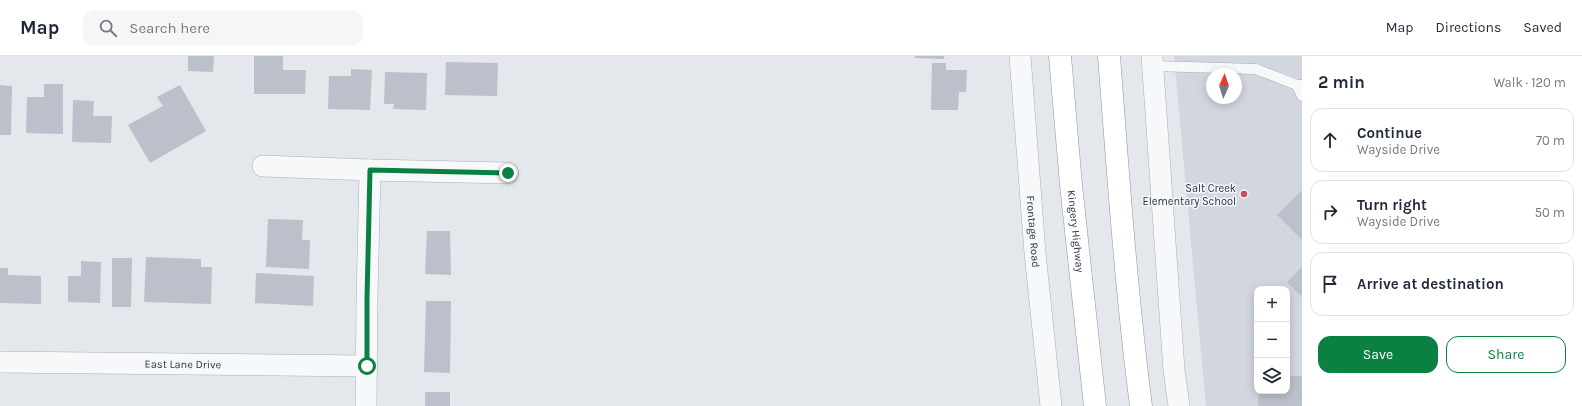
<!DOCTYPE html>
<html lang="en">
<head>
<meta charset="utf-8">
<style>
  :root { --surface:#fff; --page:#f6f6f7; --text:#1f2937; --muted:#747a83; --line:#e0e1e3; --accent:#0b8043 }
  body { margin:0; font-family:Karla,sans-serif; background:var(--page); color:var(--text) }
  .controls { position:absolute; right:12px; bottom:12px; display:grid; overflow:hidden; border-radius:8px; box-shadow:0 2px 10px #0003 }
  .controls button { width:36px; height:36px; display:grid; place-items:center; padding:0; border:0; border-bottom:1px solid var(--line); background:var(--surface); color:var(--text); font:20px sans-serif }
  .compass { position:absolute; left:1206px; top:12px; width:36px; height:36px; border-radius:50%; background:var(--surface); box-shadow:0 2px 10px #0003; rotate:3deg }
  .stop { position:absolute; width:12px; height:12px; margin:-9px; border:3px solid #0b8043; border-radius:50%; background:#fff }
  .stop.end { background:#0b8043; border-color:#fff; box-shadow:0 1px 4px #0008 }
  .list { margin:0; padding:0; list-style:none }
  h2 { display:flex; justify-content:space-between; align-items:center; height:52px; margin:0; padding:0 16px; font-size:17px }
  h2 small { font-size:13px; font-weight:400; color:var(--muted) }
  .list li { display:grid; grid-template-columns:26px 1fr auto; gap:12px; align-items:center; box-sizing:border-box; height:64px; margin:0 8px 8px; padding:0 8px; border:1px solid var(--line); border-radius:12px }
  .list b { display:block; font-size:15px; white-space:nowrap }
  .list p { margin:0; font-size:13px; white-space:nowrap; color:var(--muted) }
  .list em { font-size:13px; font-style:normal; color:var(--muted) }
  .actions { display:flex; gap:8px; padding:12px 16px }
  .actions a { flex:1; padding:9px 0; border:1px solid var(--accent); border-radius:12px; text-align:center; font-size:14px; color:var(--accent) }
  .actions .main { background:var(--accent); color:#fff }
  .icon { flex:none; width:22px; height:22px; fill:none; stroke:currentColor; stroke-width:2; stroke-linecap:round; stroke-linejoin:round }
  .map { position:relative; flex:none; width:1302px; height:350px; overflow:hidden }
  header { display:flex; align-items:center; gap:24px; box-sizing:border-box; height:56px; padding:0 20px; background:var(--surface); border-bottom:1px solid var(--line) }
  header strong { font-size:19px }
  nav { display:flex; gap:22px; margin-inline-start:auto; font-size:14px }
  .search { width:280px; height:36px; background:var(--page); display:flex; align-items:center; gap:10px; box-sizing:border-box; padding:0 14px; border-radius:12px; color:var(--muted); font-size:15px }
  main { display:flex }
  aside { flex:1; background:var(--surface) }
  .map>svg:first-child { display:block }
  .built { fill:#d2d6de; fill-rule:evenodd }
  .building { fill:#bbc0ca }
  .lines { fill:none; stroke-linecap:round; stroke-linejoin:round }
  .lane-casing { stroke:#a9aeb7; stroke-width:11 }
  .street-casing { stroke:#a9aeb7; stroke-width:22 }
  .highway-casing { stroke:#8b94a3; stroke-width:23 }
  .lane { stroke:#f7f8fa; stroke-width:10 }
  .street { stroke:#f7f8fa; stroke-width:21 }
  .highway { stroke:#fff; stroke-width:22 }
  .route { stroke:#0b8043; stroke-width:5 }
  .poi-dot { fill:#d1495b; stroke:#f4f6f9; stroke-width:1.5 }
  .labels { text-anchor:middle; stroke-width:3; stroke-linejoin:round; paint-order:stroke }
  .poi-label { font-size:11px; fill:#2b3445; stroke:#f4f6f9; text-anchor:end }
  .street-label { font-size:11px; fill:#2b3445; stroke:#f4f6f9 }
</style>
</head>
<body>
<header>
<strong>Map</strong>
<div class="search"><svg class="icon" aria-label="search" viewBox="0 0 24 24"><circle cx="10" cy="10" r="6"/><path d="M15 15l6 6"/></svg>Search here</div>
<nav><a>Map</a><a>Directions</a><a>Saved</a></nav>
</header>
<main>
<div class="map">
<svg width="1302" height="350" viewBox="0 0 1302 350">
  <rect width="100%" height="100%" fill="#e4e7ec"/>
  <!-- built -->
  <path class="built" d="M1174,0H1302V350H1206ZM1212,18H1236V42H1212ZM1257,233H1287V335H1257Z"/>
  <!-- building -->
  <g class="building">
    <path d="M188,0H214L213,16L188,15Z"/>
    <path d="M254,0H283V14H306L305,38H254Z"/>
    <path d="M915,0H944V3L915,2Z"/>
    <path d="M446,6L498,7L497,40L445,39Z"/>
    <path d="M932,7H946V14H967L966,36H959L958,54H931Z"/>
    <path d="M351,13L372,14L370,54L328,53L329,20H351Z"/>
    <path d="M385,16L427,17L426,54L393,53L394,48H384Z"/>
    <path d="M44,28H63V78L26,77L27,41H44Z"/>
    <path d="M0,29L12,30L11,79H0Z"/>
    <path d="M180,29L206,75L150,107L128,69L163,50L157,41Z"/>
    <path d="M73,44L94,45L93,60H112L111,87L72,86Z"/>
    <path d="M1302,134V184L1277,159Z"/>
    <path d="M268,163L303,164L302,184H310L309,213L266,211Z"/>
    <path d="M427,175H450L451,219L425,218Z"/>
    <path d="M146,201L201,203V211H212L211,248L144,246Z"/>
    <path d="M112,202H132L131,251H112Z"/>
    <path d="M81,205L101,206L100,247L68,246V220H81Z"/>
    <path d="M1302,211V241L1287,226Z"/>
    <path d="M0,212H8V219L41,220V248L0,247Z"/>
    <path d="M256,217L314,220L313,250L255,247Z"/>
    <path d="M426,245H451L450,317L424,316Z"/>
    <path d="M1287,320H1302V350H1258L1259,335H1287Z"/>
    <rect x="425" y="336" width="25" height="14"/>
  </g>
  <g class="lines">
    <defs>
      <g id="lane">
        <path d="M1153,10L1256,13L1297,29H1302"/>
        <path d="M1297,29L1302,40"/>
      </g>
      <g id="street">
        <path id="s1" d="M1020,0L1035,197L1051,350"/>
        <path d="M1152,0L1174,314L1179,350"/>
        <path d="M263,110L370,114"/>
        <path id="s2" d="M0,306L367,310"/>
        <path d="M366,350L367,243L370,114L508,117"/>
      </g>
      <g id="highway">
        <path id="s3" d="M1060,0L1071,129L1095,350"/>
        <path d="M1109,0C1118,117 1126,234 1141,350"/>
      </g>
    </defs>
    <!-- lane casing -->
    <use href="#lane" class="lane-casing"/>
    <!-- street casing -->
    <use href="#street" class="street-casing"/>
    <!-- highway casing -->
    <use href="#highway" class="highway-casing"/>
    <!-- lane -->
    <use href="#lane" class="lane"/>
    <!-- street -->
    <use href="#street" class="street"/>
    <!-- highway -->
    <use href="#highway" class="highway"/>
  </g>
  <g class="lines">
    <!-- route -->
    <path class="route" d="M367,310V243L370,114L508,117"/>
  </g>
  <!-- markers -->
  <circle class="poi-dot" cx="1244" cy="138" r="4"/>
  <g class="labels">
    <!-- poi labels -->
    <g class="poi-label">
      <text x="1236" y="136">Salt Creek<tspan x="1236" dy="13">Elementary School</tspan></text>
    </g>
    <!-- street labels -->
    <g class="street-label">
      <text dy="4" stroke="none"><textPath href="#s1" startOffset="176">Frontage Road</textPath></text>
      <text dy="4" stroke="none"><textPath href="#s3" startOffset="176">Kingery Highway</textPath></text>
      <text dy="4" stroke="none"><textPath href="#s2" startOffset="183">East Lane Drive</textPath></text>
    </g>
  </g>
</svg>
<div class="controls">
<button>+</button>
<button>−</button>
<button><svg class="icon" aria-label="layers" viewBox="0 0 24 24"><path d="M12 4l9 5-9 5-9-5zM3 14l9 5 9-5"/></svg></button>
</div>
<svg class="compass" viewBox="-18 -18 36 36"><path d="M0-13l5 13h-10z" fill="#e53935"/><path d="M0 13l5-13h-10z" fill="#747a83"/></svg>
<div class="stop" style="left:367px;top:310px"></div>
<div class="stop end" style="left:508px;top:117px"></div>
</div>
<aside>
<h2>2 min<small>Walk · 120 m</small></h2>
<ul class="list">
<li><svg class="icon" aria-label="ahead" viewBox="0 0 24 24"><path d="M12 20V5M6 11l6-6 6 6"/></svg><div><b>Continue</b><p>Wayside Drive</p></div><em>70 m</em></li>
<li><svg class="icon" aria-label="right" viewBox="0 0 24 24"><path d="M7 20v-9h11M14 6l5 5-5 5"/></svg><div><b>Turn right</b><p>Wayside Drive</p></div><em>50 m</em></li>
<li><svg class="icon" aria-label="arrive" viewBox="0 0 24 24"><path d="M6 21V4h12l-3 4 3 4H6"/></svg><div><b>Arrive at destination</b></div></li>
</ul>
<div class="actions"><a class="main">Save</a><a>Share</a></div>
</aside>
</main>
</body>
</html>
